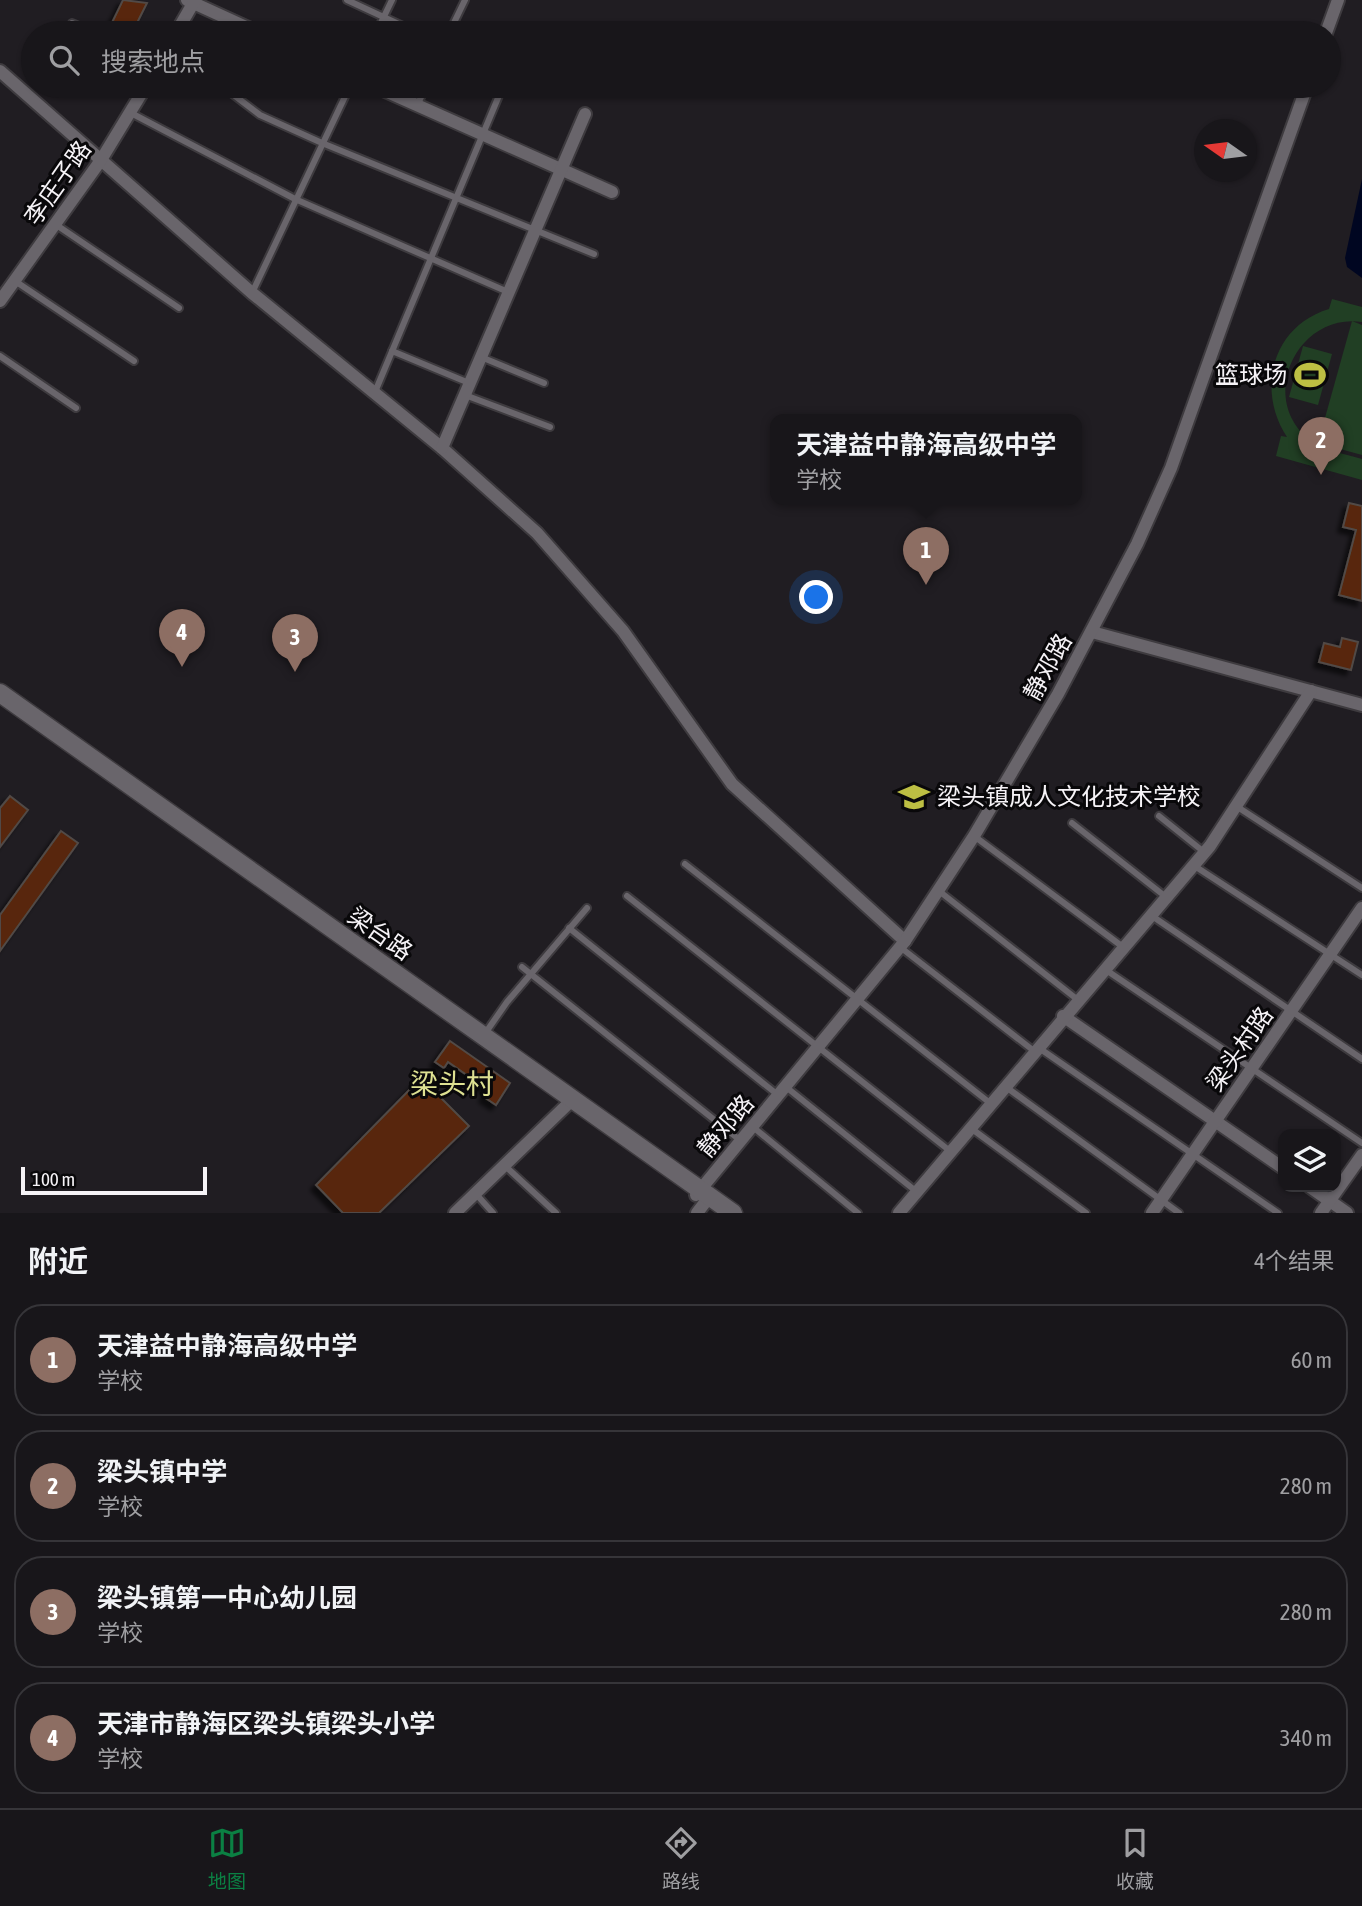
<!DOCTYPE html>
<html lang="zh">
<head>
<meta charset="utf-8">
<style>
  :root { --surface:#18161a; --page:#211f23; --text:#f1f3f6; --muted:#9f9fa2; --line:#363539; --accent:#0b8043 }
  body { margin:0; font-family:"Asap Condensed","Noto Sans SC",sans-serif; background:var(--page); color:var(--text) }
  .controls { position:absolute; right:21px; bottom:21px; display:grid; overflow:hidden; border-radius:14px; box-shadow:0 2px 5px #0004 }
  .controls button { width:63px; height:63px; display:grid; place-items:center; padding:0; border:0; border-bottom:2px solid var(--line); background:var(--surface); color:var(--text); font:35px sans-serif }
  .compass { position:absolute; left:1194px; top:119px; width:63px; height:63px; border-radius:50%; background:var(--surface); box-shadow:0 2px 5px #0004; rotate:284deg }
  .scale { position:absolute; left:21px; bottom:18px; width:186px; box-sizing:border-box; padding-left:7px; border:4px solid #f6f3f7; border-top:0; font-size:19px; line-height:24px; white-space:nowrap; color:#f6f3f7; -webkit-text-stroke:5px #09080a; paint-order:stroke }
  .you { position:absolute; left:817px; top:598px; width:24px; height:24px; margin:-18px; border:5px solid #fff; border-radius:50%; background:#1a73e8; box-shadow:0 0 0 10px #1a73e833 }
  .badge { display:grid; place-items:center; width:46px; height:46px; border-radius:50%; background:var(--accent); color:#fff; font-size:23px; font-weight:700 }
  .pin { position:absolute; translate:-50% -58px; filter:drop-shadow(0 2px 4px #0008) }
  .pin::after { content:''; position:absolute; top:37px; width:24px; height:21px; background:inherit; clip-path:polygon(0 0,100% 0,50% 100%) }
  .popup { position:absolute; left:770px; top:414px; width:312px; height:91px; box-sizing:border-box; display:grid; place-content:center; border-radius:14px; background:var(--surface); filter:drop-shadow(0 2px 5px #0005); font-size:23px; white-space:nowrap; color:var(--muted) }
  .popup b { font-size:26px; color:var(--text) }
  .popup::after { content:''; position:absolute; left:50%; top:100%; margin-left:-14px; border:14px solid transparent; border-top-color:var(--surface) }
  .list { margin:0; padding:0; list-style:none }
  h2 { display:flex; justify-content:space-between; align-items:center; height:91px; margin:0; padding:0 28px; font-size:30px }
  h2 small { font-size:23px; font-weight:400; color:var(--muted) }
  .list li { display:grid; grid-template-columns:46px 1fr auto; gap:21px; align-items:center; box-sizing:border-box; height:112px; margin:0 14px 14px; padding:0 14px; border:2px solid var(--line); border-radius:28px }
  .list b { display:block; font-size:26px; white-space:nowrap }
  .list p { margin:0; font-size:23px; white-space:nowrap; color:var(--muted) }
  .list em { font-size:23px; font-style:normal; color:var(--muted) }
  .icon { flex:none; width:38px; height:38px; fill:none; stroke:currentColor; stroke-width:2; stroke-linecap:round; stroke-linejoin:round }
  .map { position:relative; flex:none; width:1362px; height:1213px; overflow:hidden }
  .search { position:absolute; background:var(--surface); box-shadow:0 2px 5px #0004; left:21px; right:21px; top:21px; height:77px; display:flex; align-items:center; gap:18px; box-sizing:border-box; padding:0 24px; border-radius:38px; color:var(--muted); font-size:26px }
  .sheet { height:595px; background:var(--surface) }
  nav { display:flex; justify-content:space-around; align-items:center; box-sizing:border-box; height:98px; border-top:2px solid var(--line); background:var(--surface); font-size:19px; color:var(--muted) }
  nav a { display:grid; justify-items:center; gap:4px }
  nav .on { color:var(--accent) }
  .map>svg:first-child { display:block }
  .green { fill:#213f24 }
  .water { fill:#000621 }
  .building { fill:#582709; stroke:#514a46; stroke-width:2; filter:url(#shadow) }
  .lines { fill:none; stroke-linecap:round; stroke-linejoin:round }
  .service-casing { stroke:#3e3b3f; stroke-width:10 }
  .minor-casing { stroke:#3e3b3f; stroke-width:16 }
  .secondary-casing { stroke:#3e3b3f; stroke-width:21 }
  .service { stroke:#69656b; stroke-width:6 }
  .minor { stroke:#69656b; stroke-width:12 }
  .secondary { stroke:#69656b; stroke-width:18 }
  .labels { text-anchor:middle; stroke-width:6; stroke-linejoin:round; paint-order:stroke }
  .street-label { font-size:24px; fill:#f6f3f7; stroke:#09080a }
  .poi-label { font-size:24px; fill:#f6f3f7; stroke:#09080a; text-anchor:end }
  .quarter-label { font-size:28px; fill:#dee192; stroke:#09080a }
</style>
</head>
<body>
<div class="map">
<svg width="1362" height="1213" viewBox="0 0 1362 1213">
  <defs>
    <filter id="shadow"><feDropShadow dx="-5" dy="5" stdDeviation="2" flood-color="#0009"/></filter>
  </defs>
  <rect width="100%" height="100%" fill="#201d22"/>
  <!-- green -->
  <g class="green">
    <path d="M1332,299L1362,307V322C1297,312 1256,400 1311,441C1325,451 1346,454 1362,459V480L1276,456L1281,436L1287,437C1256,390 1272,326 1329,309Z"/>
    <path d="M1352,321L1362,325V455L1318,443Z"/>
    <path d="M1303,346L1332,354L1318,405L1289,397Z"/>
  </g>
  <!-- water -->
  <path class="water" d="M1362,179V278L1347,267L1345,258Z"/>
  <!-- building -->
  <g class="building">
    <path d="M123,0L147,3L132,33H107Z"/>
    <path d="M1349,503L1362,506V601L1339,595L1356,530L1343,527Z"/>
    <path d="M1342,638L1358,642L1351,670L1319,662L1324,643L1340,647Z"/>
    <path d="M10,796L28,810L0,847V808Z"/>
    <path d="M61,831L78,843L0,951V915Z"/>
    <path d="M450,1041L510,1083L496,1105L484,1097L488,1090L448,1062L444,1068L435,1062Z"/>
    <path d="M421,1078L469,1126L379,1213H343L316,1185Z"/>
  </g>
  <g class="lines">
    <defs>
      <g id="service">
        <path d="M347,0L418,33"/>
        <path d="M72,23L96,33"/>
        <path d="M376,33L392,0"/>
        <path d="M449,33L465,0"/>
        <path d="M222,86L260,115L322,143L594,254"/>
        <path d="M417,106L426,86"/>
        <path d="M131,113L295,199L508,292"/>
        <path d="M55,224L179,308"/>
        <path d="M15,281L134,361"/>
        <path d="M252,293L350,86"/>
        <path d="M392,351L469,383"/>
        <path d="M0,356L76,408"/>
        <path d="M481,357L544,383"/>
        <path d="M375,392L503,86"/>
        <path d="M465,395L550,427"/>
        <path d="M1236,806L1362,888"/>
        <path d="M1159,816L1204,852"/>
        <path d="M1072,823L1166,897"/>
        <path d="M974,836L1123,947"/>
        <path d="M685,864L990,1103"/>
        <path d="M1193,865L1362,975"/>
        <path d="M939,891L1078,1000"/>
        <path d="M627,896L950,1151"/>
        <path d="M1152,916L1362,1059"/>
        <path d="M569,928L778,1095"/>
        <path d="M900,947L1034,1051"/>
        <path d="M522,967L741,1141"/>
        <path d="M1106,970L1362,1143"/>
        <path d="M484,1035L507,1002L587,908"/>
        <path d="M1039,1048L1278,1213"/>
        <path d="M786,1087L917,1192"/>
        <path d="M1006,1087L1179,1213"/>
        <path d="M753,1127L858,1213"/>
        <path d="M972,1129L1086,1213"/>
        <path d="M504,1165L556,1213"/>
        <path d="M476,1194L493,1213"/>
      </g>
      <g id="minor">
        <path d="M187,0L259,33"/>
        <path d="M176,33L195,0"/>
        <path d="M1326,33L1338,0"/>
        <path d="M0,71L252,293L442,448L537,533L623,631L732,784L905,941"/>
        <path d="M374,86L612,192"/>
        <path d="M0,301L101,160L146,86"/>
        <path d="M442,448L585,114"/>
        <path d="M1092,632L1362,705"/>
        <path d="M1063,1016L1283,1168"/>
        <path d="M1310,1187L1347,1213"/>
        <path d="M696,1195L905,941L974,836L1058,694L1137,544L1171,468L1307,86"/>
        <path d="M455,1213L572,1100"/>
        <path d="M697,1213L710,1196"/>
        <path d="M899,1213L1210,846L1311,691"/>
        <path d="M1152,1213L1362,908"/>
        <path d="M1321,1213L1362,1155"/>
      </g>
      <path id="secondary" d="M0,693L733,1213"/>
    </defs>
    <!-- service casing -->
    <use href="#service" class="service-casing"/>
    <!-- minor casing -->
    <use href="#minor" class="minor-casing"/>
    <!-- secondary casing -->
    <use href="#secondary" class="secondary-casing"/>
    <!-- service -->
    <use href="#service" class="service"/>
    <!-- minor -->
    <use href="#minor" class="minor"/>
    <!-- secondary -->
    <use href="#secondary" class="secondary"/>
  </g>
  <!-- icons -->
  <defs>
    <symbol id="stadium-bare" viewBox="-9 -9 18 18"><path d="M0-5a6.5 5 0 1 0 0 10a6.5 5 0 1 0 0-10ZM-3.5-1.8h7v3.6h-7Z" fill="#bdbf43" stroke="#09080a" stroke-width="2.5" paint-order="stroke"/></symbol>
    <symbol id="school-bare" viewBox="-9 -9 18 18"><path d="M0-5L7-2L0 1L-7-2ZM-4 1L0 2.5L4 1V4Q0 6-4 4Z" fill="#bdbf43" stroke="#09080a" stroke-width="2.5" paint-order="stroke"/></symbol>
  </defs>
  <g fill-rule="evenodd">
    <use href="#stadium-bare" x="1288" y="353" width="44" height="44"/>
    <use href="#school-bare" x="892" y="775" width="44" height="44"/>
  </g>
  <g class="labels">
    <!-- street labels -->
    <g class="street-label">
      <text transform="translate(58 183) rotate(-55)" y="8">李庄子路</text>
      <text transform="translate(1048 667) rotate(-61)" y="8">静邓路</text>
      <text transform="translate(380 934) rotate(35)" y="8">梁台路</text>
      <text transform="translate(1240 1049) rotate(-55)" y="8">梁头村路</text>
      <text transform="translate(726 1126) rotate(-50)" y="8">静邓路</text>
    </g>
    <!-- poi labels -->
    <g class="poi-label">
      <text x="1287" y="383">篮球场</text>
      <text x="937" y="805" text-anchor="start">梁头镇成人文化技术学校</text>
    </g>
    <!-- quarter labels -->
    <g class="quarter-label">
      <text x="452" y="1094">梁头村</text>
    </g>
  </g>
</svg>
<div class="controls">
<button><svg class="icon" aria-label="layers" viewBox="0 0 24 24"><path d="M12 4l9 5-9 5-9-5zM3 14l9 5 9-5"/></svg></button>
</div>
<svg class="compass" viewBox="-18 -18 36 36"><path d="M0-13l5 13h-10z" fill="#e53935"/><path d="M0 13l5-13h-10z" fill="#9f9fa2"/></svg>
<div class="scale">100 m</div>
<div class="you"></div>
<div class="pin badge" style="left:926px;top:585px;background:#8d6e63">1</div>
<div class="popup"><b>天津益中静海高级中学</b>学校</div>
<div class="pin badge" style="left:1321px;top:475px;background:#8d6e63">2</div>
<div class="pin badge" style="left:295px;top:672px;background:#8d6e63">3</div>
<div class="pin badge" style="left:182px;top:667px;background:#8d6e63">4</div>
<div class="search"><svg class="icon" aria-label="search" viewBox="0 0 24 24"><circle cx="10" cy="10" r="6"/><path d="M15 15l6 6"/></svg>搜索地点</div>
</div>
<section class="sheet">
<h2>附近<small>4个结果</small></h2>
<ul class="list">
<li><span class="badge" style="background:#8d6e63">1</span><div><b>天津益中静海高级中学</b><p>学校</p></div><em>60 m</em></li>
<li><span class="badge" style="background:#8d6e63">2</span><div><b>梁头镇中学</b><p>学校</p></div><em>280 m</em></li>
<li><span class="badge" style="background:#8d6e63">3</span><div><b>梁头镇第一中心幼儿园</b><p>学校</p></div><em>280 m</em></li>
<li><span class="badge" style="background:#8d6e63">4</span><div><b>天津市静海区梁头镇梁头小学</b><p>学校</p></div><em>340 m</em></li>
</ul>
</section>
<nav>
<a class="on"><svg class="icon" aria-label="map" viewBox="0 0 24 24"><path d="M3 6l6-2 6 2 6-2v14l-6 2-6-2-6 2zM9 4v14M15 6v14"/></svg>地图</a>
<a><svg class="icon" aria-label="directions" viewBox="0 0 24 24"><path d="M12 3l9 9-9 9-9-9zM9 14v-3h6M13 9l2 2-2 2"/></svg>路线</a>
<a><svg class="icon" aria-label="saved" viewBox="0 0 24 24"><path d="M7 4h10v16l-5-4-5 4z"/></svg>收藏</a>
</nav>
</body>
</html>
